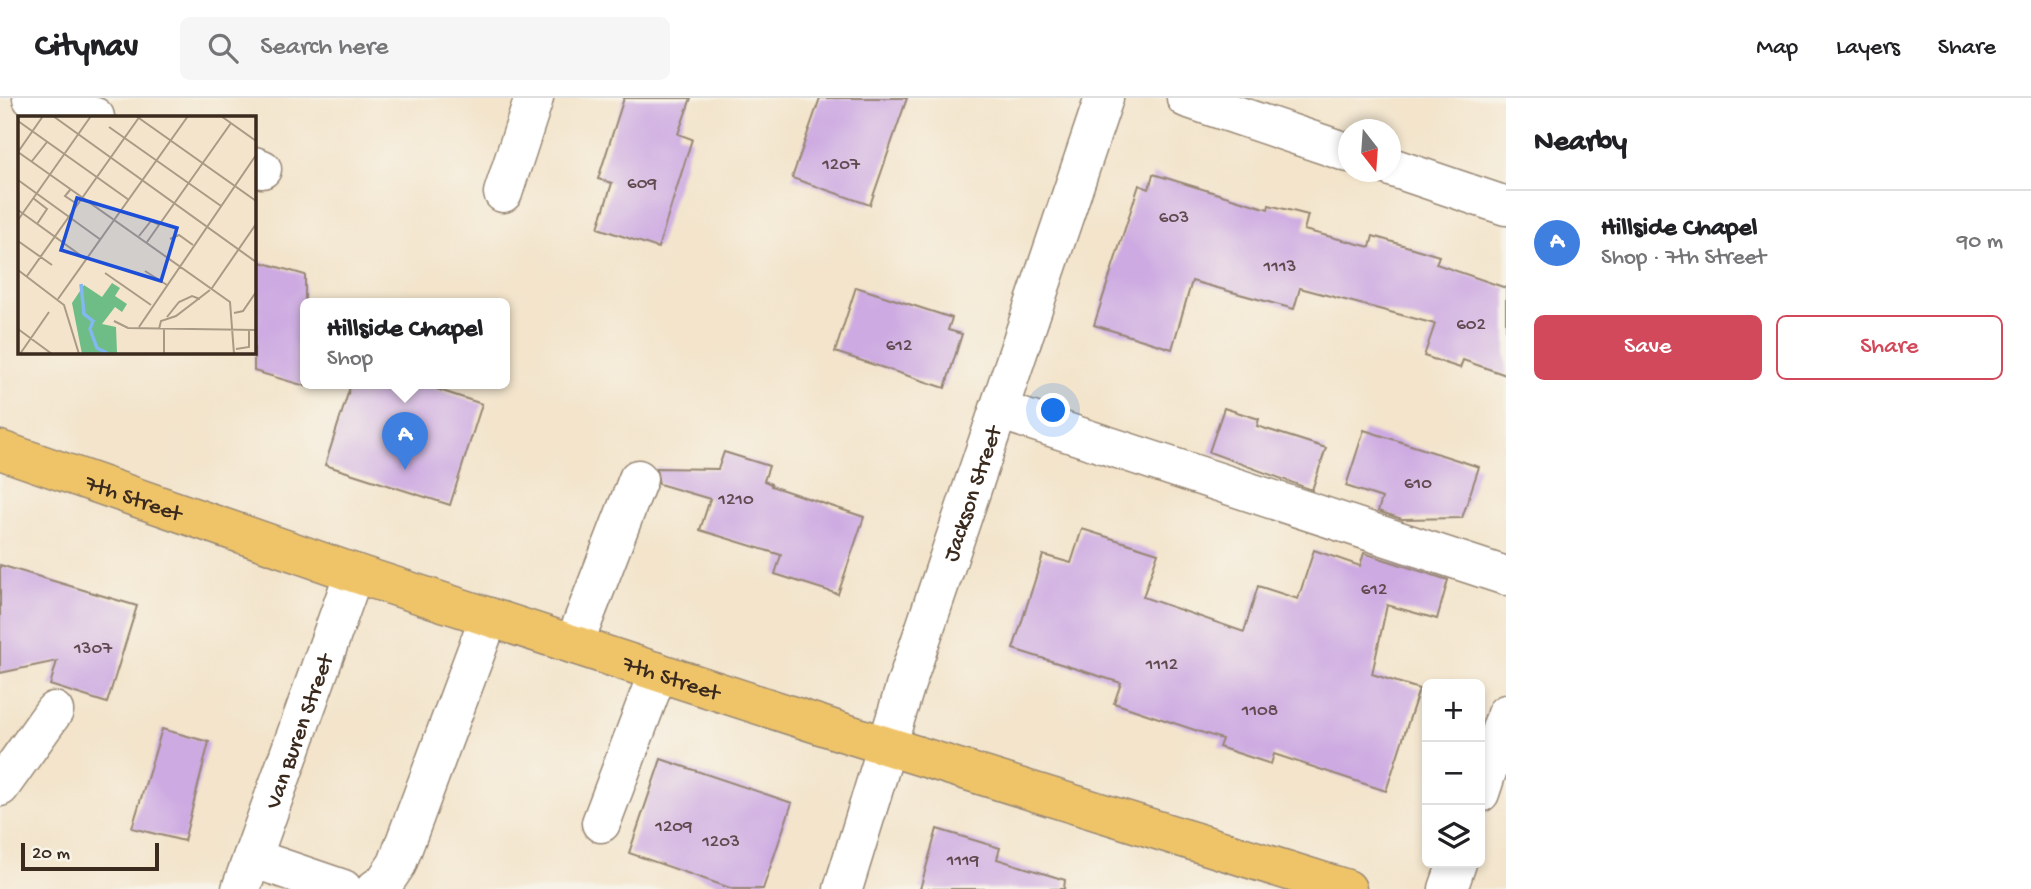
<!DOCTYPE html>
<html lang="en">
<head>
<meta charset="utf-8">
<style>
  :root { --surface:#fff; --page:#f6f6f6; --text:#202124; --muted:#757577; --line:#e0e0e0; --accent:#d1495b }
  body { margin:0; font-family:"Gochi Hand",sans-serif; background:var(--page); color:var(--text) }
  .controls { position:absolute; right:21px; bottom:21px; display:grid; overflow:hidden; border-radius:10px; box-shadow:0 4px 10px #0003 }
  .controls button { width:63px; height:63px; display:grid; place-items:center; padding:0; border:0; border-bottom:2px solid var(--line); background:var(--surface); color:var(--text); font:35px sans-serif }
  .compass { position:absolute; left:1338px; top:21px; width:63px; height:63px; border-radius:50%; background:var(--surface); box-shadow:0 4px 10px #0003; rotate:163deg }
  .scale { position:absolute; left:21px; bottom:18px; width:138px; box-sizing:border-box; padding-left:7px; border:4px solid #3b2a1e; border-top:0; font-size:19px; line-height:24px; white-space:nowrap; color:#3b2a1e; -webkit-text-stroke:5px #f7f3e8; paint-order:stroke }
  .you { position:absolute; left:1054px; top:313px; width:24px; height:24px; margin:-18px; border:5px solid #fff; border-radius:50%; background:#1a73e8; box-shadow:0 0 0 10px #1a73e833 }
  .badge { display:grid; place-items:center; width:46px; height:46px; border-radius:50%; background:var(--accent); color:#fff; font-size:23px; font-weight:700 }
  .pin { position:absolute; translate:-50% -58px; filter:drop-shadow(0 2px 4px #0008) }
  .pin::after { content:''; position:absolute; top:37px; width:24px; height:21px; background:inherit; clip-path:polygon(0 0,100% 0,50% 100%) }
  .popup { position:absolute; left:300px; top:200px; width:210px; height:91px; box-sizing:border-box; display:grid; place-content:center; border-radius:10px; background:var(--surface); filter:drop-shadow(0 2px 5px #0005); font-size:23px; white-space:nowrap; color:var(--muted) }
  .popup b { font-size:26px; color:var(--text) }
  .popup::after { content:''; position:absolute; left:50%; top:100%; margin-left:-14px; border:14px solid transparent; border-top-color:var(--surface) }
  .list { margin:0; padding:0; list-style:none }
  h2 { display:flex; justify-content:space-between; align-items:center; height:91px; margin:0; padding:0 28px; font-size:30px }
  h2 small { font-size:23px; font-weight:400; color:var(--muted) }
  .list li { display:grid; grid-template-columns:46px 1fr auto; gap:21px; align-items:center; box-sizing:border-box; height:105px; padding:0 28px; border-top:2px solid var(--line) }
  .list b { display:block; font-size:26px; white-space:nowrap }
  .list p { margin:0; font-size:23px; white-space:nowrap; color:var(--muted) }
  .list em { font-size:23px; font-style:normal; color:var(--muted) }
  .actions { display:flex; gap:14px; padding:21px 28px }
  .actions a { flex:1; padding:16px 0; border:2px solid var(--accent); border-radius:10px; text-align:center; font-size:24px; color:var(--accent) }
  .actions .main { background:var(--accent); color:#fff }
  .icon { flex:none; width:38px; height:38px; fill:none; stroke:currentColor; stroke-width:2; stroke-linecap:round; stroke-linejoin:round }
  .map { position:relative; flex:none; width:1506px; height:791px; overflow:hidden }
  header { display:flex; align-items:center; gap:42px; box-sizing:border-box; height:98px; padding:0 35px; background:var(--surface); border-bottom:2px solid var(--line) }
  header strong { font-size:33px }
  nav { display:flex; gap:38px; margin-inline-start:auto; font-size:24px }
  .search { width:490px; height:63px; background:var(--page); display:flex; align-items:center; gap:18px; box-sizing:border-box; padding:0 24px; border-radius:10px; color:var(--muted); font-size:26px }
  main { display:flex }
  aside { flex:1; background:var(--surface) }
  .map>svg:first-child { display:block }
  .building { fill:#cdaae2 }
  .lines { fill:none; stroke-linecap:round; stroke-linejoin:round }
  .minor-casing { stroke:#978774; stroke-width:41 }
  .major-casing { stroke:#978774; stroke-width:41 }
  .minor { stroke:#fff; stroke-width:38 }
  .major { stroke:#efc469; stroke-width:38 }
  .labels { text-anchor:middle; stroke-width:5; stroke-linejoin:round; paint-order:stroke }
  .number-label { font-size:19px; fill:#604a4f }
  .street-label { font-size:23px; fill:#3b2a1e; stroke:#f7f3e8 }
  .inset-river { fill:none; stroke:#82b7f0; stroke-width:3.5 }
  .inset-road { fill:none; stroke:#a99a86; stroke-width:2 }
  .view { fill:#1d4ed8; fill-opacity:0.15; stroke:#1d4ed8; stroke-width:3.5 }
  .inset-edge { fill:none; stroke:#3b2a1e; stroke-width:3.5 }
</style>
</head>
<body>
<header>
<strong>Citynav</strong>
<div class="search"><svg class="icon" aria-label="search" viewBox="0 0 24 24"><circle cx="10" cy="10" r="6"/><path d="M15 15l6 6"/></svg>Search here</div>
<nav><a>Map</a><a>Layers</a><a>Share</a></nav>
</header>
<main>
<div class="map">
<svg width="1506" height="791" viewBox="0 0 1506 791">
  <rect width="100%" height="100%" fill="#f7f3e8"/>
  <filter id="ink" filterUnits="userSpaceOnUse"><feTurbulence type="fractalNoise" baseFrequency=".0143" numOctaves="2"/><feDisplacementMap in="SourceGraphic" scale="14" xChannelSelector="R" yChannelSelector="G"/><feConvolveMatrix kernelMatrix="1 2 1 2 8 2 1 2 1" color-interpolation-filters="sRGB"/></filter>
  <filter id="wash" filterUnits="userSpaceOnUse"><feTurbulence type="fractalNoise" baseFrequency=".00686" numOctaves="4" result="noise"/><feDisplacementMap in="SourceGraphic" scale="28" xChannelSelector="R" yChannelSelector="G"/><feGaussianBlur stdDeviation="1.57" result="paint"/><feColorMatrix in="noise" values="0 0 0 0 0 0 0 0 0 0 0 0 0 0 0 0 0 1.4 0 .05"/><feComposite in="paint" operator="in"/></filter>
  <g filter="url(#wash)">
    <rect width="100%" height="100%" fill="#f3e4cb"/>
    <g id="blocks">
      <!-- building -->
      <g class="building">
        <path d="M624,0H691L678,36L692,41L658,150L598,130L612,85L598,81Z"/>
        <path d="M820,0H907L870,107L792,80Z"/>
        <path d="M1153,76L1268,111L1269,107L1308,117L1304,132L1370,149L1373,138L1439,158L1436,166L1506,190V277L1463,262L1460,270L1424,258L1435,226L1300,190L1294,211L1192,183L1172,251L1094,227L1139,87L1149,91Z"/>
        <path d="M254,162L305,177V288L254,273Z"/>
        <path d="M856,189L952,220L948,232L962,236L945,290L835,254Z"/>
        <path d="M351,286H421L482,306L450,407L325,367Z"/>
        <path d="M1224,310L1259,321L1257,328L1326,350L1312,392L1209,354Z"/>
        <path d="M1364,332L1479,369L1462,420L1402,421L1378,413L1382,400L1346,388Z"/>
        <path d="M724,354L769,368L764,383L771,386V388L864,419L838,496L775,476L781,457L700,432L710,401L659,386L656,370L718,371Z"/>
        <path d="M1082,431L1158,455L1143,499L1244,534L1258,488L1298,501L1314,452L1360,468L1364,455L1448,482L1437,521L1387,507L1372,576L1419,591L1386,693L1274,656L1271,666L1219,649L1222,641L1114,605L1121,585L1013,551L1043,457L1071,465Z"/>
        <path d="M0,467L137,508L107,605L50,587L57,563L0,575Z"/>
        <path d="M162,631L209,644L184,743L132,730Z"/>
        <path d="M661,661L792,705L763,791H733L629,755Z"/>
        <path d="M937,731L1000,750L997,761L1065,782L1064,791H920Z"/>
      </g>
    </g>
  </g>
  <g filter="url(#ink)">
    <use href="#blocks" fill-opacity="0" stroke="#978774" stroke-width="2"/>
    <g class="lines">
      <defs>
        <g id="minor">
          <path d="M32,0L95,19"/>
          <path d="M1186,0L1349,55"/>
          <path d="M254,68L262,71"/>
          <path d="M1391,69L1506,108"/>
          <path d="M503,95L534,0"/>
          <path d="M999,312L1506,478"/>
          <path d="M574,546L638,381"/>
          <path d="M0,689L54,613"/>
          <path d="M1480,695L1506,616"/>
          <path d="M601,725L658,574"/>
          <path d="M252,760L343,791"/>
          <path id="s1" d="M241,791L354,475"/>
          <path d="M375,791L384,785L397,766L489,519"/>
          <path id="s2" d="M843,791L905,589L1104,0"/>
          <path d="M1448,791L1457,765"/>
        </g>
        <g id="major">
          <path id="s3" d="M0,352L354,475L842,634L1347,791"/>
        </g>
      </defs>
      <!-- minor casing -->
      <use href="#minor" class="minor-casing"/>
      <!-- major casing -->
      <use href="#major" class="major-casing"/>
      <!-- minor -->
      <use href="#minor" class="minor"/>
      <!-- major -->
      <use href="#major" class="major"/>
    </g>
  </g>
  <g class="labels">
    <!-- number labels -->
    <g class="number-label">
      <text x="841" y="71">1207</text>
      <text x="642" y="90">609</text>
      <text x="1174" y="124">603</text>
      <text x="1280" y="173">1113</text>
      <text x="1471" y="231">602</text>
      <text x="899" y="252">612</text>
      <text x="1418" y="390">610</text>
      <text x="736" y="406">1210</text>
      <text x="1374" y="496">612</text>
      <text x="93" y="555">1307</text>
      <text x="1162" y="571">1112</text>
      <text x="1260" y="617">1108</text>
      <text x="674" y="733">1209</text>
      <text x="721" y="748">1203</text>
      <text x="963" y="767">1119</text>
    </g>
    <!-- street labels -->
    <g class="street-label">
      <text dy="8" stroke="none"><textPath href="#s2" startOffset="416">Jackson Street</textPath></text>
      <text dy="8" stroke="none"><textPath href="#s3" startOffset="142">7th Street</textPath></text>
      <text dy="8" stroke="none"><textPath href="#s3" startOffset="709">7th Street</textPath></text>
      <text dy="8" stroke="none"><textPath href="#s1" startOffset="168">Van Buren Street</textPath></text>
    </g>
  </g>
  <!-- overview -->
  <g transform="translate(18 18)">
    <rect width="238" height="238" fill="#f3e4cb"/>
    <path d="M94,167L102,172L97,180L109,188L104,196L97,191L84,208L98,211L99,237L113,238H64L54,187L66,169L84,181Z" fill="#6ebc86"/>
    <path class="inset-river" d="M63,168L66,198L75,205L72,213L79,232L91,238"/>
    <path class="inset-road" d="M35,0L238,146M118,0L238,85M203,0L238,25M0,5L111,84M91,11L203,90M0,36L25,0M0,36L212,186L216,238M14,45L29,26M0,64L83,124M52,74L47,80L59,88M15,82L29,93L19,108M0,94L69,144M0,104L73,0M121,120L133,105L142,109M152,123L161,119L175,129M0,125L34,149M129,126L213,7M0,154L46,189L61,238M127,155L149,169M87,157L133,189M9,160L122,0M194,172L238,108M40,183L170,0M216,197L225,195L238,176M149,201L161,186L174,180L182,183M96,205L110,212L238,214M121,211L238,39M0,213L34,238M141,213L143,205L158,200L192,174M146,213V238M218,233L231,231V214M2,238L31,196"/>
    <path class="view" d="M59,82L159,112L143,165L43,134Z"/>
    <rect width="238" height="238" class="inset-edge"/>
  </g>
</svg>
<div class="controls">
<button>+</button>
<button>−</button>
<button><svg class="icon" aria-label="layers" viewBox="0 0 24 24"><path d="M12 4l9 5-9 5-9-5zM3 14l9 5 9-5"/></svg></button>
</div>
<svg class="compass" viewBox="-18 -18 36 36"><path d="M0-13l5 13h-10z" fill="#e53935"/><path d="M0 13l5-13h-10z" fill="#757577"/></svg>
<div class="scale">20 m</div>
<div class="you"></div>
<div class="pin badge" style="left:405px;top:372px;background:#3f7fe0">A</div>
<div class="popup"><b>Hillside Chapel</b>Shop</div>
</div>
<aside>
<h2>Nearby<small></small></h2>
<ul class="list">
<li><span class="badge" style="background:#3f7fe0">A</span><div><b>Hillside Chapel</b><p>Shop · 7th Street</p></div><em>90 m</em></li>
</ul>
<div class="actions"><a class="main">Save</a><a>Share</a></div>
</aside>
</main>
</body>
</html>
